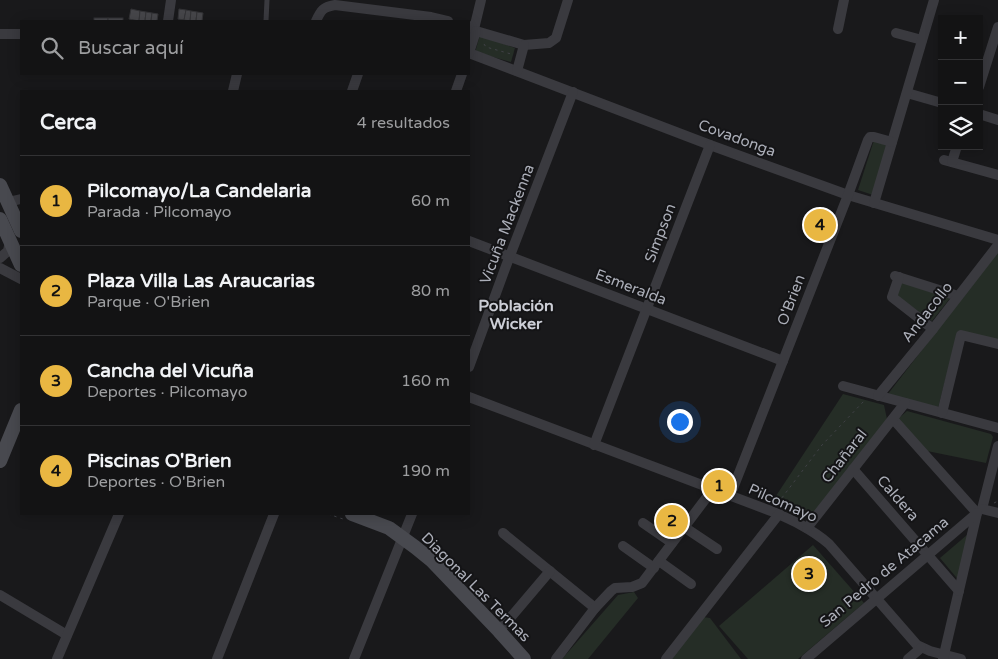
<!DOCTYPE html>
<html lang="es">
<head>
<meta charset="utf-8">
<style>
  :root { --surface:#131314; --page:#202022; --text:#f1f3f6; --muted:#9d9ea0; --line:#323234; --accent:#e9b742 }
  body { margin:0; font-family:"Varela Round",sans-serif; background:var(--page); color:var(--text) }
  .controls { position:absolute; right:15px; top:15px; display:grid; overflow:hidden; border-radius:0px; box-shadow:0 2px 12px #0003 }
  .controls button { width:45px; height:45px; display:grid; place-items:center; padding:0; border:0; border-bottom:1px solid var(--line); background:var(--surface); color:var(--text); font:25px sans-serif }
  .you { position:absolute; left:679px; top:421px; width:18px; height:18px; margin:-12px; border:4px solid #fff; border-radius:50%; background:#1a73e8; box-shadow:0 0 0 8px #1a73e833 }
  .badge { display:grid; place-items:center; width:32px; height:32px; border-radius:50%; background:var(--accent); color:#111; font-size:16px; font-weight:700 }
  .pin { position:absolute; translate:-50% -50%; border:2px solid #fff; box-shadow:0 1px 5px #0006 }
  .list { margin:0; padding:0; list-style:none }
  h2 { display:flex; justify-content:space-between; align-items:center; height:65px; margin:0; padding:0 20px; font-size:21px }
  h2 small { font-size:16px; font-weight:400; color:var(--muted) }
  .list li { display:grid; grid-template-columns:32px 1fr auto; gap:15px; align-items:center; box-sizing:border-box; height:90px; padding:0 20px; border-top:1px solid var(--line) }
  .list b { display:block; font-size:19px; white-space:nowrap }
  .list p { margin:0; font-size:16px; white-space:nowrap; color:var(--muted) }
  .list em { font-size:16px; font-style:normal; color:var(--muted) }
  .icon { flex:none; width:28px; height:28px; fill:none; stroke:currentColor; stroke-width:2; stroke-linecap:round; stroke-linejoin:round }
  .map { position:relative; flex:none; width:998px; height:659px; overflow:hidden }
  .search { position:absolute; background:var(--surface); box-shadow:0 2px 12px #0003; left:20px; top:20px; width:450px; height:55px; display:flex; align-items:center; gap:12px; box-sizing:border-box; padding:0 18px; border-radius:0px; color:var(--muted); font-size:19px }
  .panel { position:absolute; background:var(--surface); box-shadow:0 2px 12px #0003; left:20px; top:90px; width:450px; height:425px; border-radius:0px }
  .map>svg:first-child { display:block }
  .green { fill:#252d26 }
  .building { fill:#46464a; stroke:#333336 }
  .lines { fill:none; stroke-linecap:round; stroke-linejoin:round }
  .path { stroke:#404146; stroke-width:1; stroke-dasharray:2.5 4; stroke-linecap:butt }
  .service { stroke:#3a3a3f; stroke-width:5 }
  .minor { stroke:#3a3a3f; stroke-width:10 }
  .secondary { stroke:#48494f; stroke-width:14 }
  .labels { text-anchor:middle; stroke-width:4; stroke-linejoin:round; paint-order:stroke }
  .street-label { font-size:15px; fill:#acafb9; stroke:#141416 }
  .neighbourhood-label { font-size:16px; font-weight:bold; fill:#ccced6; stroke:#141416 }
</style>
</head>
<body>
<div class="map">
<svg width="998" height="659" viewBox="0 0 998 659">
  <rect width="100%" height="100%" fill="#19191b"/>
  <!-- green -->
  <g class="green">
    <path d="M480,35L515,48L511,62L475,52Z"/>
    <path d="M874,140L889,144L873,195L858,190Z"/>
    <path d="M998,252V340L958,331L938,408L888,394Z"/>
    <path d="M902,281L951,297L932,321L897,296Z"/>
    <path d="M843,394L884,405L887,419L811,518L772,502Z"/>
    <path d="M907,411L991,434L993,437L986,463L927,451L898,419Z"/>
    <path d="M669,511L687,517L672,536L657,525Z"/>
    <path d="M974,529L961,583L940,558Z"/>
    <path d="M813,545L864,603L798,659H748L719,626Z"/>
    <path d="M634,592L638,598L588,659H562L618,595Z"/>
    <path d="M703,617L710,618L741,659H670Z"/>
  </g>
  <!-- building -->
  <g class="building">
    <path d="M131,9L140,11L139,21L129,19Z"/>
    <path d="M179,9L186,10L184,20L178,19Z"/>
    <path d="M186,10L191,11L190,21L184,20Z"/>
    <path d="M140,11L146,12L145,21H139Z"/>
    <path d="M191,11L197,12L196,21H190Z"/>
    <path d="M146,12L152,13L151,21H145Z"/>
    <path d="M197,12L203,13L202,21H196Z"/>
    <path d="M152,13L158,14L157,21H151Z"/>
    <rect x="94" y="18" width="14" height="3"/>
    <rect x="108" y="18" width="15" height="3"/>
  </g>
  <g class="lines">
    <!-- path -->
    <g class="path">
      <path d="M484,44L486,47L511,54V56"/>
      <path d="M778,503L822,445L864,401"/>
      <path d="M994,503L998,501"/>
      <path d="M328,514L343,519"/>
    </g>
    <!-- service -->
    <path class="service" d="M266,21L267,0"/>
    <!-- minor -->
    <g class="minor">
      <path d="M168,21L171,0"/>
      <path d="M316,21C321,10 323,7 335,5L431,17L448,21"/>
      <path d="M469,26L476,31L524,45L549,43L556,38L568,0"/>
      <path d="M474,29L481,0"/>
      <path d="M838,29L844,0"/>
      <path d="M896,33L922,40"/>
      <path d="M0,34H21"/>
      <path d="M469,53L710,145L848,195L998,240"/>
      <path d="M469,53L476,31"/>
      <path d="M517,71L524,45"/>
      <path d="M979,87L998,27"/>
      <path d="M233,91L237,74"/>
      <path d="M352,91L358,74"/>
      <path d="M456,91L462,74"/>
      <path d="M907,93L942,103"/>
      <path d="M979,114L998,120"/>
      <path d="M944,160L998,175"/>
      <path d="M952,162L957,146"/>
      <path d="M8,202L21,199"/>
      <path d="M874,203L934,0"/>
      <path d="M469,241L783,361"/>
      <path d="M0,258L8,251L10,241"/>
      <path d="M0,268L21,279"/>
      <path d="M895,276L958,296"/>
      <path d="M899,277L892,297L933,329"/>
      <path d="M469,367L506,266L573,92"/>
      <path d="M843,386L998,428"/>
      <path d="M878,396L933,329L998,245"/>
      <path d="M469,397L771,511C792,520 812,529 829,544L917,645L930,651L961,659"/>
      <path d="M942,413L961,335L998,344"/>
      <path d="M893,419L977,513L943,659"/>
      <path d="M594,445L710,145"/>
      <path d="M853,469L959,591"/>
      <path d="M730,496L848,195L868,140L870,137H874L892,142"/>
      <path d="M982,509L998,446"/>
      <path d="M982,509L998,513"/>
      <path d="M643,523L672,543"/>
      <path d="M684,527L717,549"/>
      <path d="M807,528L905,403"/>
      <path d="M503,533L595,608"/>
      <path d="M623,546L654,568"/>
      <path d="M659,561L691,584"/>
      <path d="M0,595L67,635"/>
      <path d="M499,631L550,571"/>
      <path d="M57,659L119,514"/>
      <path d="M217,659L274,514"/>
      <path d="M354,659L412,514"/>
      <path d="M556,659L595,608L611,591L615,588L632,587L642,583L713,489"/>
      <path d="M666,659L779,514"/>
      <path d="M806,659L977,513"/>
      <path d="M908,659L921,648"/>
    </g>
    <!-- secondary -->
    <g class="secondary">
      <path d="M0,185L21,231"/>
      <path d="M0,219L21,265"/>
      <path d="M0,461L21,410"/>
      <path d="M352,514L389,528L415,547L431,560L499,631L524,659"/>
    </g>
  </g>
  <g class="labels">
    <!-- street labels -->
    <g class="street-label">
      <text transform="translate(737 138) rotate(20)" y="5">Covadonga</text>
      <text transform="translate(507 224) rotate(-69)" y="5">Vicuña Mackenna</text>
      <text transform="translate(660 233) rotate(-69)" y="5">Simpson</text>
      <text transform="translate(631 287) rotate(21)" y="5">Esmeralda</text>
      <text transform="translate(791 300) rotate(-69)" y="5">O'Brien</text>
      <text transform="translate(927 312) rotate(-52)" y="5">Andacollo</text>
      <text transform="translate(844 456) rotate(-52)" y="5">Chañaral</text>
      <text transform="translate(898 498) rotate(49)" y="5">Caldera</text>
      <text transform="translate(783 503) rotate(24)" y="5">Pilcomayo</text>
      <text transform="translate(884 572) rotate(-40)" y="5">San Pedro de Atacama</text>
      <text transform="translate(476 587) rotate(45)" y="5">Diagonal Las Termas</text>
    </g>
    <!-- neighbourhood labels -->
    <g class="neighbourhood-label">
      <text x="516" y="311">Población<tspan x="516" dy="18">Wicker</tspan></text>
    </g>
  </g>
</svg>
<div class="controls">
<button>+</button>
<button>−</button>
<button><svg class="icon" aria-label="layers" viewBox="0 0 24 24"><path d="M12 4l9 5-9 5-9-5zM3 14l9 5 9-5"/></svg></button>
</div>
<div class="you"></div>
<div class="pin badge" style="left:719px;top:486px">1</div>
<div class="pin badge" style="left:672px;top:521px">2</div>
<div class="pin badge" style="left:809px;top:574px">3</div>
<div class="pin badge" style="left:820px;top:225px">4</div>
<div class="search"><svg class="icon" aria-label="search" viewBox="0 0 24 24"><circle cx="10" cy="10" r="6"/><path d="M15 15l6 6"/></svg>Buscar aquí</div>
<section class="panel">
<h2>Cerca<small>4 resultados</small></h2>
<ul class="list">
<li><span class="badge">1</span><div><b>Pilcomayo/La Candelaria</b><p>Parada · Pilcomayo</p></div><em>60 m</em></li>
<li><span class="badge">2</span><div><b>Plaza Villa Las Araucarias</b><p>Parque · O'Brien</p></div><em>80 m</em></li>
<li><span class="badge">3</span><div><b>Cancha del Vicuña</b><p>Deportes · Pilcomayo</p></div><em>160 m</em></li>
<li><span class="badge">4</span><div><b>Piscinas O'Brien</b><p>Deportes · O'Brien</p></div><em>190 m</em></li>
</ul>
</section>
</div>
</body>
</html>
